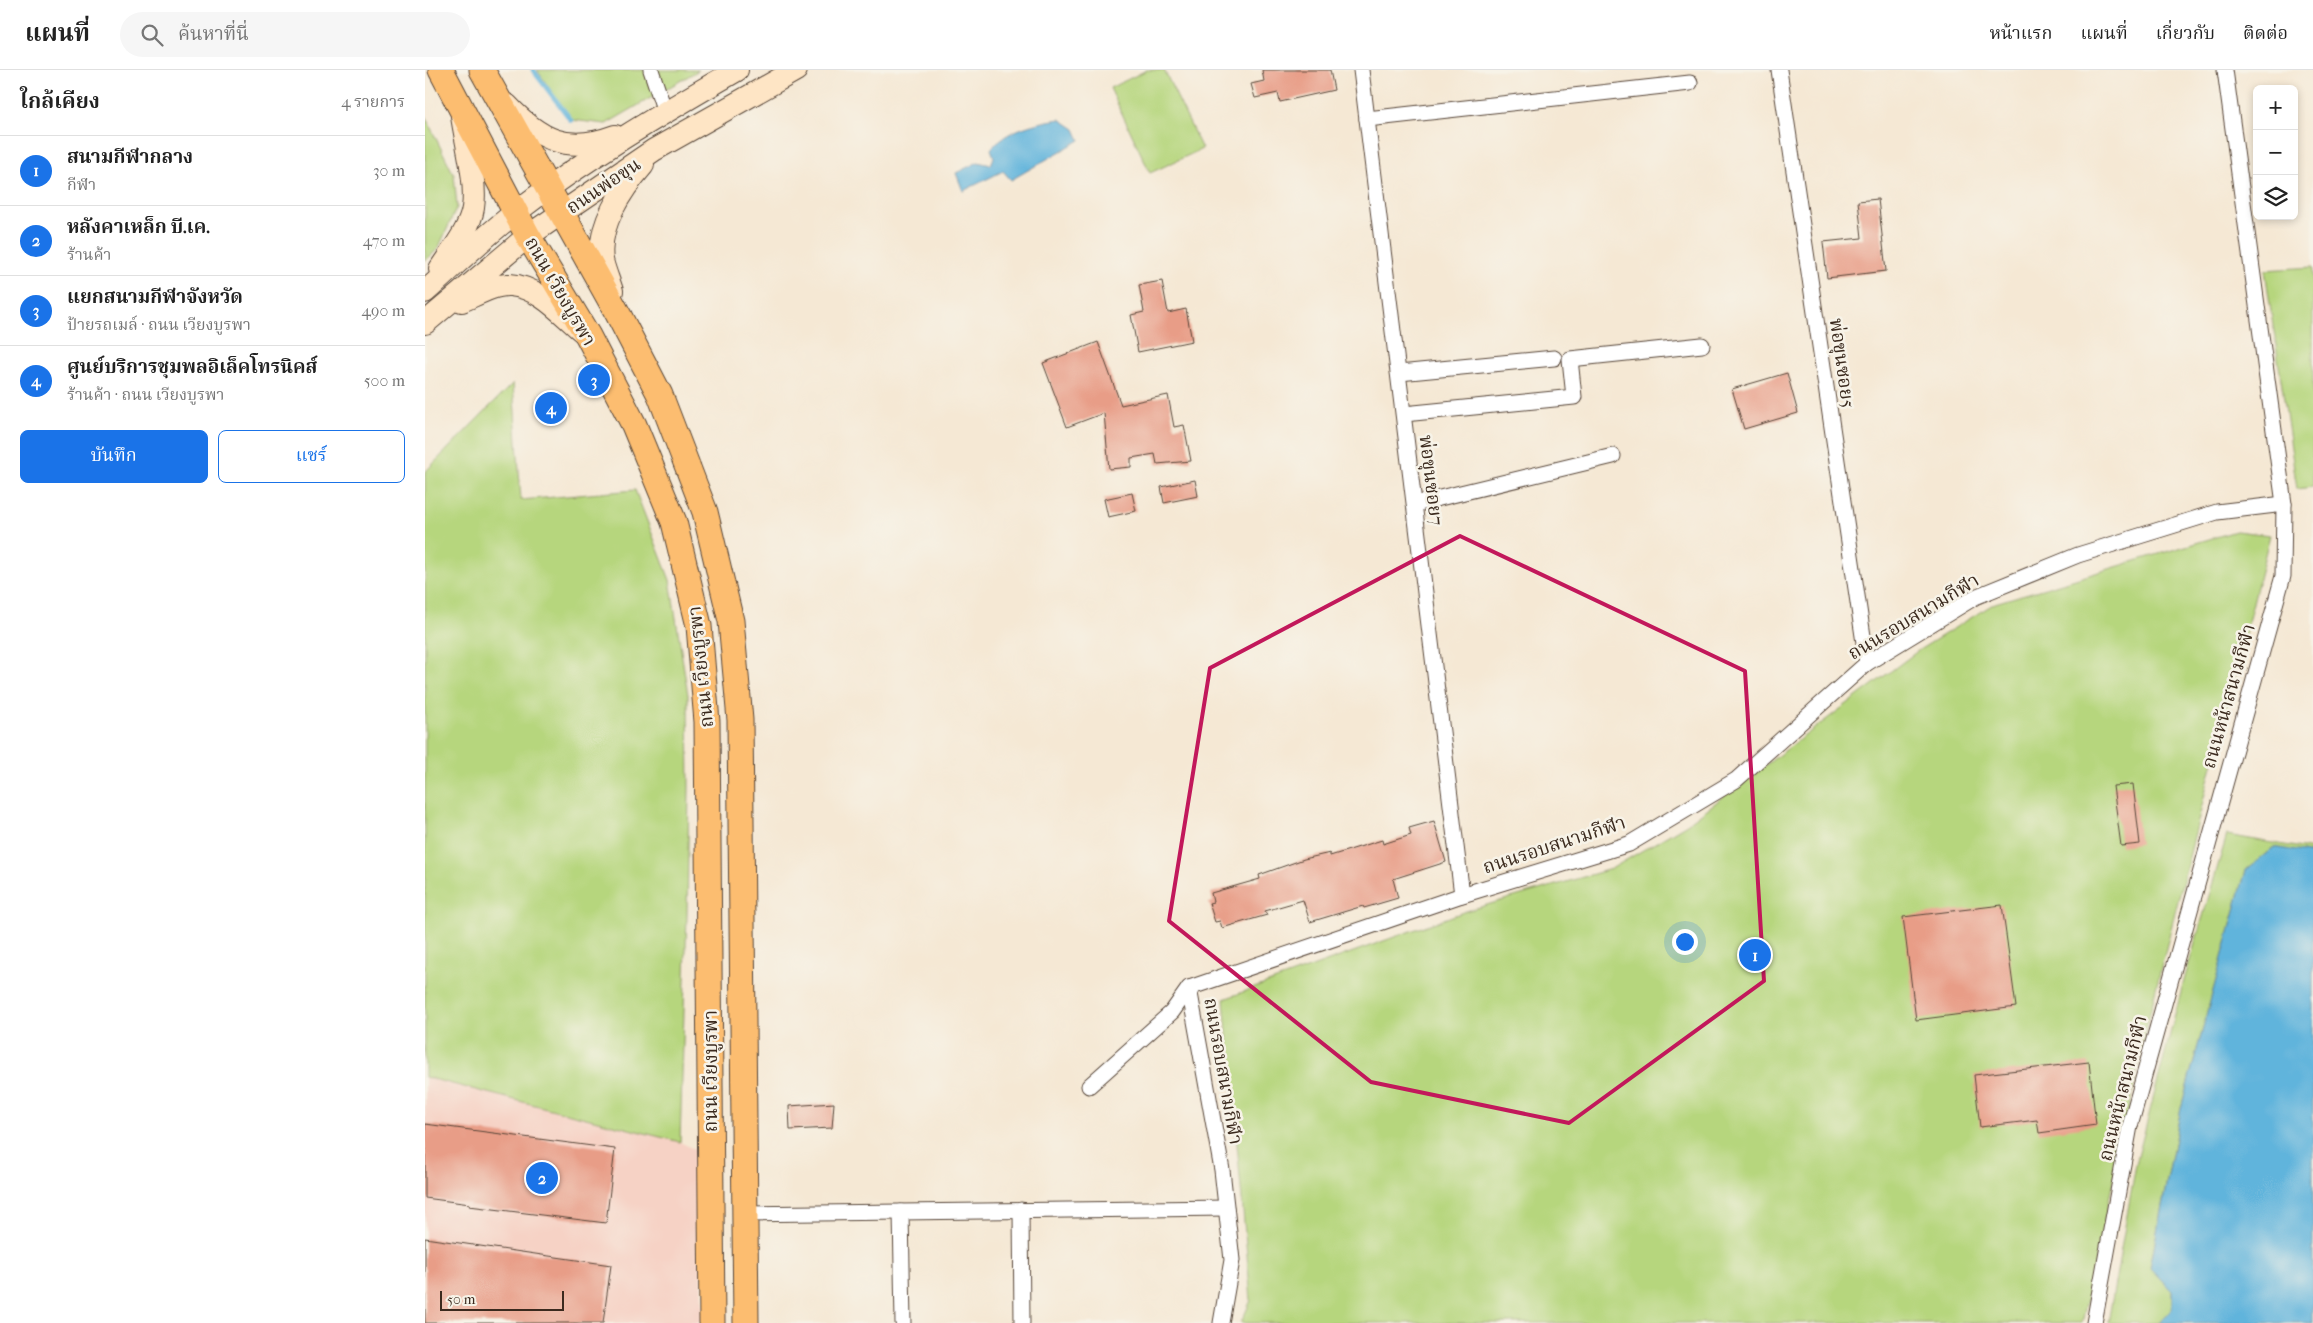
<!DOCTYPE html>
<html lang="th">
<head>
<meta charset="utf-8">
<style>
  :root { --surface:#fff; --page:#f6f6f6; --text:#222; --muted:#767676; --line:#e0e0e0; --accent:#1a73e8 }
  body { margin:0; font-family:"IM FELL French Canon","Noto Serif Thai",serif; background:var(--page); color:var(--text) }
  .controls { position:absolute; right:15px; top:15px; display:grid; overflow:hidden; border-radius:8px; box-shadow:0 2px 8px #0003 }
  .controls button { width:45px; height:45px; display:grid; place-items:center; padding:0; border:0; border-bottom:1px solid var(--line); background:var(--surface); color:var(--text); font:25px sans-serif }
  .scale { position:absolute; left:15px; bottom:12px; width:124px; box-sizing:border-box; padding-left:5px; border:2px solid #3b2a1e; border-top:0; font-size:14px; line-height:18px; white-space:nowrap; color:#3b2a1e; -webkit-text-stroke:4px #f7f3e8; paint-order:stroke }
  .you { position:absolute; left:1259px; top:871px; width:18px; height:18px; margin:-12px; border:4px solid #fff; border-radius:50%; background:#1a73e8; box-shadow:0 0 0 8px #1a73e833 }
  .badge { display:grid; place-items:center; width:32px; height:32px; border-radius:50%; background:var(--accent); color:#fff; font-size:16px; font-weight:700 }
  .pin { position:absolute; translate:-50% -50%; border:2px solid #fff; box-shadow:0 1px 5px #0006 }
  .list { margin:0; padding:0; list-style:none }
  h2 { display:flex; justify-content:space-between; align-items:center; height:65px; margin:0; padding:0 20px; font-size:21px }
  h2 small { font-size:16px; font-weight:400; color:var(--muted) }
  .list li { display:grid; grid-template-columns:32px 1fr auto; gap:15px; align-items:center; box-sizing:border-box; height:70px; padding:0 20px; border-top:1px solid var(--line) }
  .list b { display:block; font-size:19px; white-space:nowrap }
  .list p { margin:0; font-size:16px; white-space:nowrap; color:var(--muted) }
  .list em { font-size:16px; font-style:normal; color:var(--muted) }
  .actions { display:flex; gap:10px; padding:15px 20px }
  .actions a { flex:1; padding:11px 0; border:1px solid var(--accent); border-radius:8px; text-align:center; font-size:18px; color:var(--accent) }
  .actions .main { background:var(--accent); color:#fff }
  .icon { flex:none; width:28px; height:28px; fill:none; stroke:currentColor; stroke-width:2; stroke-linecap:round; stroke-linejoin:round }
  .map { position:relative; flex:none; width:1888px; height:1253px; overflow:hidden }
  header { display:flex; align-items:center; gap:30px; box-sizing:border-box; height:70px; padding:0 25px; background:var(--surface); border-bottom:1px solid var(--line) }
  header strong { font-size:24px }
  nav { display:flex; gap:28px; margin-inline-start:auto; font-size:18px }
  .search { width:350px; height:45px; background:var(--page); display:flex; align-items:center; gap:12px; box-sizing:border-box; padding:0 18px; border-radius:28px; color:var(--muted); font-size:19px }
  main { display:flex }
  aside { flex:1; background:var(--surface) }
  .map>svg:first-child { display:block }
  .built { fill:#f6d2c5 }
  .green { fill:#b6d67d; stroke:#78804e }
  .water { fill:#60b4dc; stroke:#4e6f7d }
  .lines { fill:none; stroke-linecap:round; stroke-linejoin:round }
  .stream { stroke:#60b4dc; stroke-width:5 }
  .building { fill:#e89d87 }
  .minor-casing { stroke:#574639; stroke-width:17 }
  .secondary-casing { stroke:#574639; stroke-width:24 }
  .primary-casing { stroke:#574639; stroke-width:27 }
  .minor { stroke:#fff; stroke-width:15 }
  .secondary { stroke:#fee5c5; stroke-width:22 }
  .primary { stroke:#fcbd6f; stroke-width:25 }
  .marked { fill:none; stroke:#c2185b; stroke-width:4; stroke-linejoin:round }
  .labels { text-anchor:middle; stroke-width:5; stroke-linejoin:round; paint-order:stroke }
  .street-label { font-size:19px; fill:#3b2a1e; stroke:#f7f3e8 }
</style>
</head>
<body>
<header>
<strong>แผนที่</strong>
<div class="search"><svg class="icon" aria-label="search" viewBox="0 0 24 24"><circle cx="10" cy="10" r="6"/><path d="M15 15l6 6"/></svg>ค้นหาที่นี่</div>
<nav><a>หน้าแรก</a><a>แผนที่</a><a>เกี่ยวกับ</a><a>ติดต่อ</a></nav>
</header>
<main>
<aside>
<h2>ใกล้เคียง<small>4 รายการ</small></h2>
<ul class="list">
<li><span class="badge">1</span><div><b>สนามกีฬากลาง</b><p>กีฬา</p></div><em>30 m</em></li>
<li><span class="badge">2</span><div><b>หลังคาเหล็ก บี.เค.</b><p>ร้านค้า</p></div><em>470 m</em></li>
<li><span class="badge">3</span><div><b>แยกสนามกีฬาจังหวัด</b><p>ป้ายรถเมล์ · ถนน เวียงบูรพา</p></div><em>490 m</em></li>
<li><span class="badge">4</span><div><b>ศูนย์บริการชุมพลอิเล็คโทรนิคส์</b><p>ร้านค้า · ถนน เวียงบูรพา</p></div><em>500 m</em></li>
</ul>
<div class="actions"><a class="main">บันทึก</a><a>แชร์</a></div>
</aside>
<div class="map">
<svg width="1888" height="1253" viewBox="0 0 1888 1253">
  <rect width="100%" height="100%" fill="#f7f3e8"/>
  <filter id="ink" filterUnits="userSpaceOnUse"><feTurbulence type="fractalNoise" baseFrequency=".02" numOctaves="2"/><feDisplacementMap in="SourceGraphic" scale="10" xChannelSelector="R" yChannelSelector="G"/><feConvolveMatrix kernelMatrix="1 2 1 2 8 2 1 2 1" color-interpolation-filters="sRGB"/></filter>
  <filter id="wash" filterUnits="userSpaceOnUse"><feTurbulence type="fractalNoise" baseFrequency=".0096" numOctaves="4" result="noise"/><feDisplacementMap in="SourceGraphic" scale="20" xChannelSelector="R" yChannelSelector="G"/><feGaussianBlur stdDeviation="1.12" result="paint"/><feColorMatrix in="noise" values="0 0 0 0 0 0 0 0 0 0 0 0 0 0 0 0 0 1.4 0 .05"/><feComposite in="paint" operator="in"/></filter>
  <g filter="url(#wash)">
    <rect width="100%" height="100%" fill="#f5e8d4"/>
    <!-- built -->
    <path class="built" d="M0,1007L255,1072L276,1083L278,1253H0Z"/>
    <!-- green -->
    <g class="green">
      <path d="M112,0H274L181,54L146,50Z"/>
      <path d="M722,0H739L777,79L725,103L685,18Z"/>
      <path d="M0,46L29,105L32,137L13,179L0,191Z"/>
      <path d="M1888,197V417L1872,419L1840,200Z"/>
      <path d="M88,313L96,430L210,420L245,510L263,625L264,717L262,844L255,1072L0,1007V402Z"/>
      <path d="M1811,461L1845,465L1726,938L1657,1253H816L826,1230L799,929L1041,841L1186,799L1262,754L1494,580L1570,533Z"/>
      <path d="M1802,765L1888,780V784L1849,777L1821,800L1756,1038L1725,1197L1747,1221V1239L1734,1253H1683L1711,1094L1760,907Z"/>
    </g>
    <!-- water -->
    <g class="water">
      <path d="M635,49L650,59L655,70L586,110L578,101L538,121L531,103L553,92L566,95L569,87L566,79C580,60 613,52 635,49Z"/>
      <path d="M1849,777L1888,784V1253H1734L1747,1239V1221L1725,1198L1756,1038L1821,800Z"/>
    </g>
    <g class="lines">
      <!-- stream -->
      <path class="stream" d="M108,0L146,50"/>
    </g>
    <g id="blocks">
      <!-- building -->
      <g class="building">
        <path d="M837,0H905L909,20L855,32L853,23L830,28L826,14L839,11Z"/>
        <path d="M1453,129L1461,201L1402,208L1398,172L1437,168L1433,131Z"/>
        <path d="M737,211L743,243L761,239L767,271L713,282L706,245L719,242L714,215Z"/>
        <path d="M673,272L696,335L743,325L749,357L759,355L766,391L732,394L730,384L706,388V397L684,399L679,343L642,357L618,293Z"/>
        <path d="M1362,303L1373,343L1319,359L1307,319Z"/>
        <path d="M770,410L773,426L739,433L736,417Z"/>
        <path d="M707,423L711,441L683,447L679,429Z"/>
        <path d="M1708,714L1715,774L1696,776L1688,716Z"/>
        <path d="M1009,751L1021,792L968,809L973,828L939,838L938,836L885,852L878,830L840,841L842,845L797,858L795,851L790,852L784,833L788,832L786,823L835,809L834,805L879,789L905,783V786L957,770L958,774L986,765L984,758Z"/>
        <path d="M1577,835L1591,937L1491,950L1478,847Z"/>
        <path d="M1664,992L1671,1055L1614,1063L1612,1050L1555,1057L1549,1005Z"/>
        <path d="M409,1033L407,1058L365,1060L364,1036Z"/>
        <path d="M0,1054L190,1079L181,1153L44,1136L45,1134L0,1128Z"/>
        <path d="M0,1168L186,1195L178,1253H0Z"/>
      </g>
    </g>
  </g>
  <g filter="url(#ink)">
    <use href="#blocks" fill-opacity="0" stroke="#574639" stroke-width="1"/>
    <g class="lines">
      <defs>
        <g id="minor">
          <path d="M226,0L240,42"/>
          <path d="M936,0L1037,825"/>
          <path d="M1354,0L1442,593"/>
          <path d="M942,49L1265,13"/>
          <path d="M974,303L1129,288"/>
          <path d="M979,344L1149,327L1145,289L1277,275"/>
          <path d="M990,434L1188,386"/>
          <path d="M664,1016L747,942L764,918"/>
          <path d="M596,1140L597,1253"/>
          <path d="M476,1142L478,1253"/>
          <path d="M320,1144L801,1138"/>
          <path d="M796,1253L807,1190L797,1100L764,918L1037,825L1204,774L1311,710L1442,593L1550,527L1653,485L1792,442L1859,434"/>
          <path d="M1669,1253L1705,1056L1858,506L1859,434L1800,0"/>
        </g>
        <g id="secondary">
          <path d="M82,35C115,70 142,84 190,66"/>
          <path d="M15,199C26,182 45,159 48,138C52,111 41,74 37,46"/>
          <path d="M187,221C184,211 179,200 177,190C172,156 197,119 218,95"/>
          <path d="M0,222C30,195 60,166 91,142C161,88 236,44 312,0"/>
          <path d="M37,231C51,225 69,214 85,215C114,217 136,243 157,261"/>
          <path d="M0,253L103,166L229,80L371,0"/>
        </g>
        <g id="primary">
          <path d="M16,0L103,166L163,266L209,355L249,452L274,556L282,652L287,1253"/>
          <path d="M57,0L193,244L235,325L280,442L306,551L315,650L321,1253"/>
        </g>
      </defs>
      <!-- minor casing -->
      <use href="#minor" class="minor-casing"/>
      <!-- secondary casing -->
      <use href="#secondary" class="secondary-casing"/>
      <!-- primary casing -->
      <use href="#primary" class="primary-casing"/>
      <!-- minor -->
      <use href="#minor" class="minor"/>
      <!-- secondary -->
      <use href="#secondary" class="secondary"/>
      <!-- primary -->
      <use href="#primary" class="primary"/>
    </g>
  </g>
  <!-- marked area -->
  <path class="marked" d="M1035,466L1320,601L1339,911L1144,1053L946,1012L744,851L785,598Z"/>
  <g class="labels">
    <!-- street labels -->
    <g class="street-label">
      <text transform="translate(178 115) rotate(-34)" y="7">ถนนพ่อขุน</text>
      <text transform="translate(136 221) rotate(60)" y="7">ถนน เวียงบูรพา</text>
      <text transform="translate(1418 293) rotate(82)" y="7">พ่อขุนซอย5</text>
      <text transform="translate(1007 410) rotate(83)" y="7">พ่อขุนซอย7</text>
      <text transform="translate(1488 546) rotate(-31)" y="7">ถนนรอบสนามกีฬา</text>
      <text transform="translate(275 597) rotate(-96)" y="7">ถนน เวียงบูรพา</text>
      <text transform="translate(1803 626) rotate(-74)" y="7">ถนนหน้าสนามกีฬา</text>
      <text transform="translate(1129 774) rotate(-18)" y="7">ถนนรอบสนามกีฬา</text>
      <text transform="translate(285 1001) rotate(-90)" y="7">ถนน เวียงบูรพา</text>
      <text transform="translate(799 1001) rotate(80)" y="7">ถนนรอบสนามกีฬา</text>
      <text transform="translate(1697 1018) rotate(-76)" y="7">ถนนหน้าสนามกีฬา</text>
    </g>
  </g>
</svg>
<div class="controls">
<button>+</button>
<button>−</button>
<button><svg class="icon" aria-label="layers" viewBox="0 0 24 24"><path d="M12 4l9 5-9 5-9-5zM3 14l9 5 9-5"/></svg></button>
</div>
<div class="scale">50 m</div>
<div class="you"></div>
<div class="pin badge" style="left:1330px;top:885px">1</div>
<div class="pin badge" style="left:117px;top:1108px">2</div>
<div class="pin badge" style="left:169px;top:310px">3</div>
<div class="pin badge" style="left:126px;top:338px">4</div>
</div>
</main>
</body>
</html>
